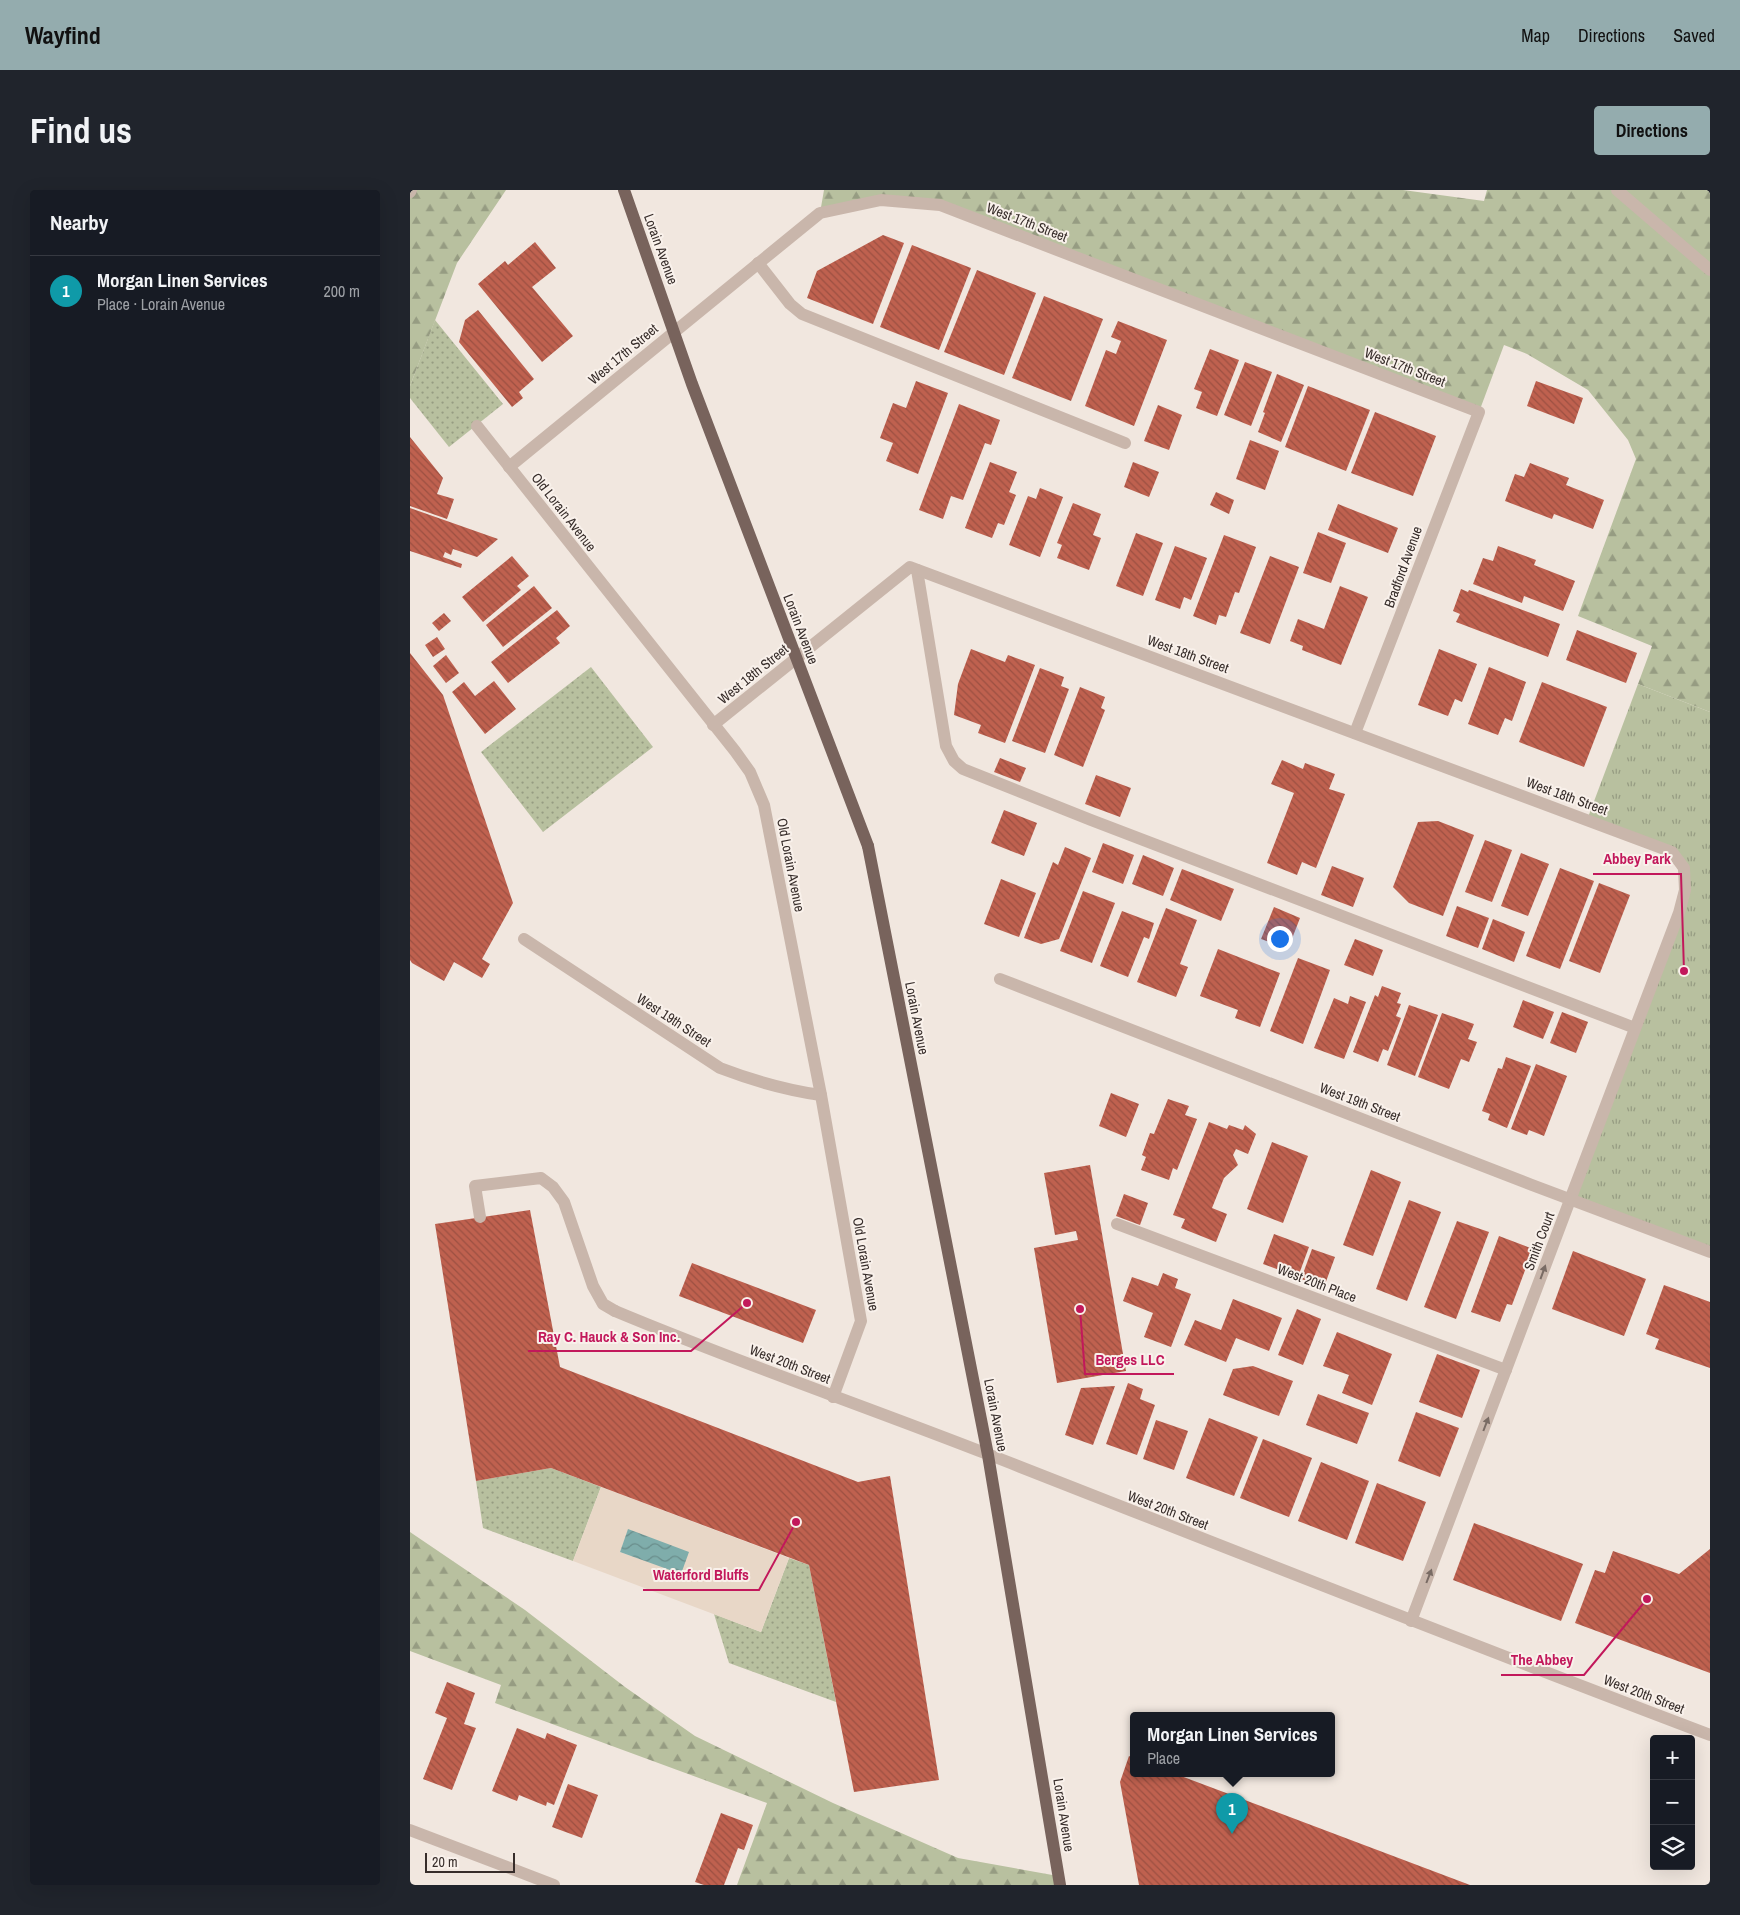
<!DOCTYPE html>
<html lang="en">
<head>
<meta charset="utf-8">
<style>
  :root { --surface:#171b24; --page:#20242c; --text:#f1f3f6; --muted:#9ea1a6; --line:#363941; --accent:#94acae }
  body { margin:0; font-family:"Archivo Narrow",sans-serif; background:var(--page); color:var(--text) }
  .controls { position:absolute; right:15px; bottom:15px; display:grid; overflow:hidden; border-radius:5px; box-shadow:0 5px 20px #0002 }
  .controls button { width:45px; height:45px; display:grid; place-items:center; padding:0; border:0; border-bottom:1px solid var(--line); background:var(--surface); color:var(--text); font:25px sans-serif }
  .scale { position:absolute; left:15px; bottom:12px; width:90px; box-sizing:border-box; padding-left:5px; border:2px solid #372d2a; border-top:0; font-size:14px; line-height:18px; white-space:nowrap; color:#372d2a; -webkit-text-stroke:4px #f9f1eb; paint-order:stroke }
  .you { position:absolute; left:869px; top:748px; width:18px; height:18px; margin:-12px; border:4px solid #fff; border-radius:50%; background:#1a73e8; box-shadow:0 0 0 8px #1a73e833 }
  .badge { display:grid; place-items:center; width:32px; height:32px; border-radius:50%; background:var(--accent); color:#fff; font-size:16px; font-weight:700 }
  .pin { position:absolute; translate:-50% -41px; filter:drop-shadow(0 1px 2px #0008) }
  .pin::after { content:''; position:absolute; top:26px; width:18px; height:15px; background:inherit; clip-path:polygon(0 0,100% 0,50% 100%) }
  .popup { position:absolute; left:720px; top:1522px; width:205px; height:65px; box-sizing:border-box; display:grid; place-content:center; border-radius:5px; background:var(--surface); filter:drop-shadow(0 1px 4px #0005); font-size:16px; white-space:nowrap; color:var(--muted) }
  .popup b { font-size:19px; color:var(--text) }
  .popup::after { content:''; position:absolute; left:50%; top:100%; margin-left:-10px; border:10px solid transparent; border-top-color:var(--surface) }
  .list { margin:0; padding:0; list-style:none }
  h2 { display:flex; justify-content:space-between; align-items:center; height:65px; margin:0; padding:0 20px; font-size:21px }
  h2 small { font-size:16px; font-weight:400; color:var(--muted) }
  .list li { display:grid; grid-template-columns:32px 1fr auto; gap:15px; align-items:center; box-sizing:border-box; height:70px; padding:0 20px; border-top:1px solid var(--line) }
  .list b { display:block; font-size:19px; white-space:nowrap }
  .list p { margin:0; font-size:16px; white-space:nowrap; color:var(--muted) }
  .list em { font-size:16px; font-style:normal; color:var(--muted) }
  .icon { flex:none; width:28px; height:28px; fill:none; stroke:currentColor; stroke-width:2; stroke-linecap:round; stroke-linejoin:round }
  .map { position:relative; flex:none; width:1300px; height:1695px; overflow:hidden; border-radius:5px }
  header { display:flex; align-items:center; gap:30px; box-sizing:border-box; height:70px; padding:0 25px; background:var(--accent); color:#111 }
  header strong { font-size:24px }
  nav { display:flex; gap:28px; margin-inline-start:auto; font-size:18px }
  .intro { display:flex; align-items:center; justify-content:space-between; box-sizing:border-box; height:120px; padding:0 30px }
  h1 { margin:0; font-size:35px }
  .button { padding:12px 22px; border-radius:5px; background:var(--accent); color:#111; font-size:18px; font-weight:700 }
  main { display:flex; gap:30px; padding:0 30px }
  aside { flex:1; background:var(--surface); border-radius:5px; box-shadow:0 5px 20px #0002 }
  .map>svg:first-child { display:block }
  .grass { fill:url(#grass-dots) }
  .forest { fill:url(#forest-firs) }
  .park { fill:url(#park-tufts) }
  .plaza { fill:#e8d7c7; fill-rule:evenodd }
  .water { fill:url(#water-waves) }
  .building { fill:url(#building-back-hatch) }
  .lines { fill:none; stroke-linecap:round; stroke-linejoin:round }
  .service { stroke:#c9b6ab; stroke-width:12 }
  .minor { stroke:#c9b6ab; stroke-width:12 }
  .tertiary { stroke:#c9b6ab; stroke-width:12 }
  .primary { stroke:#78635c; stroke-width:12 }
  .primary-bridge { stroke:#78635c; stroke-width:12 }
  .oneway { fill:#796b64 }
  .labels { text-anchor:middle; stroke-width:4; stroke-linejoin:round; paint-order:stroke }
  .street-label { font-size:14px; fill:#372d2a; stroke:#f9f1eb }
  .leader { fill:none; stroke:#c2185b; stroke-width:2 }
  .callout-dot { fill:#c2185b; stroke:#f9f1eb; stroke-width:2 }
  .callout-label { font-size:15px; text-anchor:middle; font-weight:bold; fill:#c2185b; stroke:#f9f1eb; stroke-width:4; stroke-linejoin:round; paint-order:stroke }
</style>
</head>
<body>
<header>
<strong>Wayfind</strong>
<nav><a>Map</a><a>Directions</a><a>Saved</a></nav>
</header>
<div class="intro"><h1>Find us</h1><a class="button">Directions</a></div>
<main>
<aside>
<h2>Nearby<small></small></h2>
<ul class="list">
<li><span class="badge" style="background:#0f9aa8">1</span><div><b>Morgan Linen Services</b><p>Place · Lorain Avenue</p></div><em>200 m</em></li>
</ul>
</aside>
<div class="map">
<svg width="1300" height="1695" viewBox="0 0 1300 1695">
  <defs>
    <pattern id="grass-dots" width="8" height="8" patternUnits="userSpaceOnUse" patternTransform="scale(1.25)"><rect width="8" height="8" fill="#b8c09f"/><path d="M2 2h.1M6 6h.1" fill="none" stroke="#969c82" stroke-width="1.8" stroke-linecap="round"/></pattern>
    <pattern id="forest-firs" width="22" height="20" patternUnits="userSpaceOnUse" patternTransform="scale(1.25)"><rect width="22" height="20" fill="#b8c09f"/><path d="M5 1l3.5 6h-7zM16 11l3.5 6h-7z" fill="#969c82"/></pattern>
    <pattern id="park-tufts" width="24" height="20" patternUnits="userSpaceOnUse" patternTransform="scale(1.25)"><rect width="24" height="20" fill="#b8c09f"/><path d="M3 7l-1-3M5 7V3M7 7l1-3M15 17l-1-3M17 17v-4M19 17l1-3" fill="none" stroke="#969c82"/></pattern>
    <pattern id="water-waves" width="16" height="10" patternUnits="userSpaceOnUse" patternTransform="scale(1.25)"><rect width="16" height="10" fill="#7fadab"/><path d="M0 5q4-4 8 0t8 0" fill="none" stroke="#698d8b"/></pattern>
    <pattern id="building-back-hatch" width="6" height="6" patternUnits="userSpaceOnUse" patternTransform="scale(1.25)"><rect width="6" height="6" fill="#bf614f"/><path d="M-1 5l2 2M0 0l6 6M5-1l2 2" fill="none" stroke="#9c5042"/></pattern>
  </defs>
  <rect width="100%" height="100%" fill="#f1e7df"/>
  <!-- grass -->
  <g class="grass">
    <path d="M25,130L93,214L39,257L0,208V196Z"/>
    <path d="M181,477L243,557L133,642L71,562Z"/>
    <path d="M141,1278L191,1297L163,1371L73,1338L66,1291Z"/>
    <path d="M379,1368L399,1375L426,1512L319,1473L304,1424L351,1442Z"/>
  </g>
  <!-- forest -->
  <g class="forest">
    <path d="M0,0H96L47,73L0,196Z"/>
    <path d="M414,0H993L1074,11L1077,0H1300V522L1228,494L1242,456L1168,426L1226,269L1218,250L1178,200L1117,164L1094,155L1069,222L530,15L471,10L410,23Z"/>
    <path d="M0,1342L115,1420L215,1497L285,1546L423,1613L548,1668L648,1686L650,1695H327L357,1613L85,1513L91,1495L0,1461Z"/>
  </g>
  <!-- park -->
  <path class="park" d="M1228,494L1300,522V1062L1160,1010L1275,700L1262,662L1177,630Z"/>
  <!-- plaza -->
  <path class="plaza" d="M191,1297L379,1368L351,1442L163,1371ZM218,1340L271,1383L210,1362Z"/>
  <!-- water -->
  <path class="water" d="M218,1339L279,1362L271,1384L210,1362Z"/>
  <!-- building -->
  <g class="building">
    <path d="M473,45L494,53L463,134L397,108L407,81Z"/>
    <path d="M125,52L146,78L122,97L163,146L132,172L68,94L95,71L98,75Z"/>
    <path d="M502,55L561,78L529,160L470,137Z"/>
    <path d="M567,80L626,103L594,185L534,162Z"/>
    <path d="M634,106L693,129L661,211L602,188Z"/>
    <path d="M68,120L124,189L109,202L113,208L102,217L49,152L55,130Z"/>
    <path d="M708,131L757,150L724,236L675,216L696,160L706,164L711,151L701,147Z"/>
    <path d="M800,159L829,170L807,226L786,218L792,202L784,199Z"/>
    <path d="M835,172L862,182L841,236L814,225Z"/>
    <path d="M867,184L894,195L871,252L848,242L855,223L853,222Z"/>
    <path d="M506,191L538,203L508,284L476,271L483,253L470,248L483,213L496,218Z"/>
    <path d="M1126,191L1173,208L1164,234L1117,216Z"/>
    <path d="M898,196L960,220L936,281L875,257Z"/>
    <path d="M549,214L590,230L581,255L575,253L553,310L541,306L533,329L509,320Z"/>
    <path d="M748,215L772,225L759,260L734,251Z"/>
    <path d="M965,222L1026,246L1003,306L941,283Z"/>
    <path d="M0,247L33,288L27,304L44,309L37,329L0,316Z"/>
    <path d="M840,250L869,261L855,300L826,289Z"/>
    <path d="M580,272L607,282L599,302L606,305L594,335L588,333L582,348L555,338Z"/>
    <path d="M723,272L749,282L739,307L714,297Z"/>
    <path d="M1120,273L1159,288L1156,295L1194,310L1183,339L1144,324L1142,329L1095,311L1105,284L1114,287Z"/>
    <path d="M630,298L653,307L630,367L599,355L618,306L626,309Z"/>
    <path d="M806,302L824,310L819,324L800,315Z"/>
    <path d="M663,313L691,324L683,345L691,348L679,380L647,368L652,355L647,353Z"/>
    <path d="M928,314L988,338L978,363L918,340Z"/>
    <path d="M0,318L88,349L67,367L43,359L41,365L35,362L33,367L52,374L51,378L0,361Z"/>
    <path d="M908,342L936,353L921,393L893,383Z"/>
    <path d="M726,343L753,353L733,406L706,396Z"/>
    <path d="M814,345L846,357L829,403L825,402L816,427L809,425L806,435L783,426Z"/>
    <path d="M765,356L797,368L781,410L774,407L770,419L745,410Z"/>
    <path d="M1088,356L1126,370L1124,375L1165,391L1153,421L1114,406L1112,413L1063,394L1073,368L1083,371Z"/>
    <path d="M102,366L119,386L107,396L111,400L73,432L52,407Z"/>
    <path d="M860,366L889,377L860,454L830,443Z"/>
    <path d="M124,396L142,418L93,457L76,435Z"/>
    <path d="M930,396L958,407L931,475L892,460L893,456L880,451L888,429L914,439Z"/>
    <path d="M1051,399L1058,402L1059,400L1150,434L1138,467L1046,432L1050,424L1043,421Z"/>
    <path d="M147,420L160,436L146,448L150,453L98,493L81,472Z"/>
    <path d="M34,423L41,431L29,441L22,433Z"/>
    <path d="M1167,440L1227,463L1216,493L1156,470Z"/>
    <path d="M27,447L35,459L23,467L15,455Z"/>
    <path d="M561,459L595,472L598,465L625,475L595,553L568,543L571,535L544,525L548,494Z"/>
    <path d="M1029,459L1067,474L1052,512L1045,509L1038,526L1008,515Z"/>
    <path d="M0,463L33,505L103,713L72,769L80,774L72,788L44,772L34,791L2,773L0,770Z"/>
    <path d="M36,465L49,483L36,493L23,476Z"/>
    <path d="M1079,477L1116,492L1102,531L1095,528L1088,545L1058,534Z"/>
    <path d="M630,478L654,487L651,496L659,499L635,563L602,551Z"/>
    <path d="M84,491L106,519L75,544L42,502L54,492L65,506Z"/>
    <path d="M1132,492L1197,517L1174,577L1109,552Z"/>
    <path d="M670,497L695,507L691,518L695,520L673,577L644,565Z"/>
    <path d="M590,568L616,578L610,592L584,582Z"/>
    <path d="M872,570L893,579L895,573L925,584L919,599L935,604L906,678L892,672L887,685L857,673L884,603L861,594Z"/>
    <path d="M686,585L721,598L710,627L675,614Z"/>
    <path d="M594,620L627,633L614,666L581,653Z"/>
    <path d="M1028,631L1064,645L1033,726L999,713L983,697L1008,632Z"/>
    <path d="M1075,650L1102,660L1082,712L1055,702Z"/>
    <path d="M693,653L724,665L713,694L682,682Z"/>
    <path d="M655,657L681,668L649,749L631,754L614,748L643,672L648,675Z"/>
    <path d="M1111,663L1139,674L1118,726L1091,716Z"/>
    <path d="M733,665L764,678L753,706L722,694Z"/>
    <path d="M922,676L954,688L943,717L911,705Z"/>
    <path d="M1150,678L1184,691L1150,779L1116,766Z"/>
    <path d="M772,679L824,699L811,731L760,710Z"/>
    <path d="M591,689L626,703L609,747L574,734Z"/>
    <path d="M1189,693L1220,705L1190,783L1159,771Z"/>
    <path d="M673,701L705,713L682,773L650,761Z"/>
    <path d="M1047,716L1079,728L1068,758L1036,746Z"/>
    <path d="M864,717L890,728L878,759L851,749Z"/>
    <path d="M756,718L787,730L770,774L778,777L766,807L727,792Z"/>
    <path d="M712,721L744,733L739,749L734,747L718,787L690,776Z"/>
    <path d="M1083,729L1115,742L1104,772L1072,759Z"/>
    <path d="M945,749L973,760L963,786L934,775Z"/>
    <path d="M808,759L870,783L850,837L825,828L828,820L790,806Z"/>
    <path d="M888,768L920,780L893,854L860,841Z"/>
    <path d="M972,796L991,803L987,813L991,814L986,826L991,828L978,861L973,859L968,872L943,862L965,805L968,807Z"/>
    <path d="M940,806L956,812L934,869L904,858L924,808L938,814Z"/>
    <path d="M1113,810L1144,822L1133,849L1103,837Z"/>
    <path d="M999,815L1028,825L1005,886L977,875Z"/>
    <path d="M1152,822L1178,832L1166,863L1140,853Z"/>
    <path d="M1032,823L1064,834L1058,849L1067,852L1059,872L1051,869L1039,899L1008,887Z"/>
    <path d="M1096,867L1121,876L1097,938L1078,930L1080,924L1072,921L1088,878L1092,879Z"/>
    <path d="M1126,874L1157,886L1134,946L1119,940L1117,945L1101,939Z"/>
    <path d="M701,903L729,914L716,947L689,936Z"/>
    <path d="M758,909L779,916L775,925L787,929L767,980L763,978L759,990L731,980L736,967L732,965L740,943L744,944Z"/>
    <path d="M799,932L817,939L819,935L833,940L835,935L846,944L838,964L826,959L823,965L828,975L814,988L802,1018L817,1024L806,1052L771,1038L775,1029L763,1025Z"/>
    <path d="M862,952L898,966L873,1033L837,1019Z"/>
    <path d="M680,975L716,1181L647,1193L624,1058L668,1050L666,1041L645,1045L634,983Z"/>
    <path d="M961,980L991,992L963,1066L933,1055Z"/>
    <path d="M714,1004L738,1013L730,1035L706,1026Z"/>
    <path d="M999,1010L1031,1022L997,1111L966,1099Z"/>
    <path d="M120,1020L150,1177L448,1292L480,1286L529,1590L444,1602L399,1375L141,1278L66,1291L25,1034Z"/>
    <path d="M1047,1031L1079,1042L1046,1129L1014,1117Z"/>
    <path d="M864,1044L899,1057L888,1087L853,1074Z"/>
    <path d="M1089,1046L1123,1059L1102,1115L1097,1114L1090,1132L1061,1122Z"/>
    <path d="M902,1059L925,1067L914,1097L891,1089Z"/>
    <path d="M1163,1061L1236,1089L1214,1146L1142,1119Z"/>
    <path d="M282,1073L406,1120L393,1153L269,1106Z"/>
    <path d="M753,1083L768,1089L765,1098L781,1104L761,1157L734,1147L743,1123L713,1111L722,1087L748,1096Z"/>
    <path d="M1254,1095L1300,1112V1178L1245,1159L1249,1149L1236,1144Z"/>
    <path d="M823,1109L872,1128L859,1161L826,1148L816,1172L774,1155L785,1130L811,1140Z"/>
    <path d="M887,1119L911,1129L893,1175L868,1165Z"/>
    <path d="M927,1142L982,1164L962,1215L932,1203L939,1185L913,1176Z"/>
    <path d="M1027,1164L1070,1180L1052,1228L1009,1212Z"/>
    <path d="M843,1176L883,1191L869,1226L813,1205L823,1179Z"/>
    <path d="M718,1193L733,1199L730,1209L745,1215L727,1265L696,1254Z"/>
    <path d="M705,1196L683,1255L655,1245L671,1198Z"/>
    <path d="M908,1204L959,1223L947,1254L896,1235Z"/>
    <path d="M1006,1222L1049,1238L1030,1287L988,1271Z"/>
    <path d="M799,1228L848,1247L824,1306L776,1288Z"/>
    <path d="M746,1230L778,1241L764,1280L733,1269Z"/>
    <path d="M853,1249L902,1268L879,1327L830,1308Z"/>
    <path d="M911,1272L959,1291L937,1350L888,1331Z"/>
    <path d="M967,1293L1016,1312L993,1371L945,1353Z"/>
    <path d="M1064,1333L1173,1374L1151,1431L1043,1390Z"/>
    <path d="M1300,1359V1483L1165,1433L1185,1380L1195,1383L1203,1361L1269,1384Z"/>
    <path d="M37,1492L65,1503L54,1534L66,1538L42,1600L13,1589L37,1528L25,1523Z"/>
    <path d="M107,1538L135,1549L137,1543L167,1555L144,1615L137,1612L136,1616L109,1605L107,1611L82,1601Z"/>
    <path d="M719,1566L723,1568V1583H763L1060,1695H729L710,1592Z"/>
    <path d="M158,1594L188,1605L172,1648L142,1637Z"/>
    <path d="M311,1623L343,1635L334,1660L328,1658L314,1695H294L285,1692Z"/>
  </g>
  <g class="lines">
    <!-- service -->
    <g class="service">
      <path d="M1207,0L1300,80"/>
      <path d="M0,2L1,0"/>
      <path d="M348,73L380,114L392,124L715,253"/>
      <path d="M507,380L536,556L544,571L553,579L681,630L1225,838"/>
      <path d="M70,1027L65,996L131,988L143,997L154,1012L183,1096L193,1114L205,1121"/>
      <path d="M707,1034L1096,1180"/>
      <path d="M1001,1431L1160,1010"/>
    </g>
    <!-- minor -->
    <g class="minor">
      <path d="M67,236L325,561L340,582L354,615L411,905L451,1131L423,1207"/>
      <path d="M99,277L410,23L471,10L530,15L1069,222L945,543"/>
      <path d="M303,535L500,377L1262,662L1274,678L1275,700L1269,723L1160,1010"/>
      <path d="M114,749L310,878C344,891 376,900 411,905"/>
      <path d="M590,789L1122,995L1300,1062"/>
      <path d="M205,1121C329,1173 455,1216 580,1265C820,1359 1059,1454 1300,1545"/>
    </g>
    <!-- tertiary -->
    <path class="tertiary" d="M0,1640L144,1695"/>
    <!-- primary -->
    <path class="primary" d="M458,656L578,1265L650,1695"/>
    <!-- primary-bridge -->
    <path class="primary-bridge" d="M214,0L282,194L458,656"/>
  </g>
  <!-- one-way arrows -->
  <defs><path id="oneway-solid" d="M-6-.8H1V-3.2L6.5 0L1 3.2V.8H-6Z" transform="scale(1.25)"/></defs>
  <g class="oneway">
    <use href="#oneway-solid" transform="translate(1133 1082) rotate(-70)"/>
    <use href="#oneway-solid" transform="translate(1076 1234) rotate(-69)"/>
    <use href="#oneway-solid" transform="translate(1019 1386) rotate(-69)"/>
  </g>
  <g class="labels">
    <!-- street labels -->
    <g class="street-label">
      <text transform="translate(617 32) rotate(21)" y="5">West 17th Street</text>
      <text transform="translate(251 59) rotate(70)" y="5">Lorain Avenue</text>
      <text transform="translate(213 164) rotate(-40)" y="5">West 17th Street</text>
      <text transform="translate(995 177) rotate(21)" y="5">West 17th Street</text>
      <text transform="translate(154 322) rotate(52)" y="5">Old Lorain Avenue</text>
      <text transform="translate(993 377) rotate(-70)" y="5">Bradford Avenue</text>
      <text transform="translate(391 439) rotate(69)" y="5">Lorain Avenue</text>
      <text transform="translate(778 464) rotate(20)" y="5">West 18th Street</text>
      <text transform="translate(343 484) rotate(-39)" y="5">West 18th Street</text>
      <text transform="translate(1157 606) rotate(20)" y="5">West 18th Street</text>
      <text transform="translate(381 675) rotate(79)" y="5">Old Lorain Avenue</text>
      <text transform="translate(507 828) rotate(79)" y="5">Lorain Avenue</text>
      <text transform="translate(264 830) rotate(33)" y="5">West 19th Street</text>
      <text transform="translate(950 912) rotate(21)" y="5">West 19th Street</text>
      <text transform="translate(1129 1051) rotate(-69)" y="5">Smith Court</text>
      <text transform="translate(456 1074) rotate(80)" y="5">Old Lorain Avenue</text>
      <text transform="translate(907 1093) rotate(21)" y="5">West 20th Place</text>
      <text transform="translate(380 1174) rotate(21)" y="5">West 20th Street</text>
      <text transform="translate(586 1225) rotate(79)" y="5">Lorain Avenue</text>
      <text transform="translate(758 1320) rotate(21)" y="5">West 20th Street</text>
      <text transform="translate(1234 1504) rotate(21)" y="5">West 20th Street</text>
      <text transform="translate(654 1625) rotate(81)" y="5">Lorain Avenue</text>
    </g>
  </g>
  <!-- callouts -->
  <path class="leader" d="M1274 781L1271 684H1183M337 1113L281 1161H118M670 1119L675 1184H764M386 1332L349 1400H233M1237 1409L1174 1485H1091"/>
  <g class="callout-dot">
    <circle cx="1274" cy="781" r="5"/>
    <circle cx="337" cy="1113" r="5"/>
    <circle cx="670" cy="1119" r="5"/>
    <circle cx="386" cy="1332" r="5"/>
    <circle cx="1237" cy="1409" r="5"/>
  </g>
  <g class="callout-label">
    <text x="1227" y="674">Abbey Park</text>
    <text x="199" y="1152">Ray C. Hauck &amp; Son Inc.</text>
    <text x="720" y="1175">Berges LLC</text>
    <text x="291" y="1390">Waterford Bluffs</text>
    <text x="1132" y="1475">The Abbey</text>
  </g>
</svg>
<div class="controls">
<button>+</button>
<button>−</button>
<button><svg class="icon" aria-label="layers" viewBox="0 0 24 24"><path d="M12 4l9 5-9 5-9-5zM3 14l9 5 9-5"/></svg></button>
</div>
<div class="scale">20 m</div>
<div class="you"></div>
<div class="pin badge" style="left:822px;top:1644px;background:#0f9aa8">1</div>
<div class="popup"><b>Morgan Linen Services</b>Place</div>
</div>
</main>
</body>
</html>
